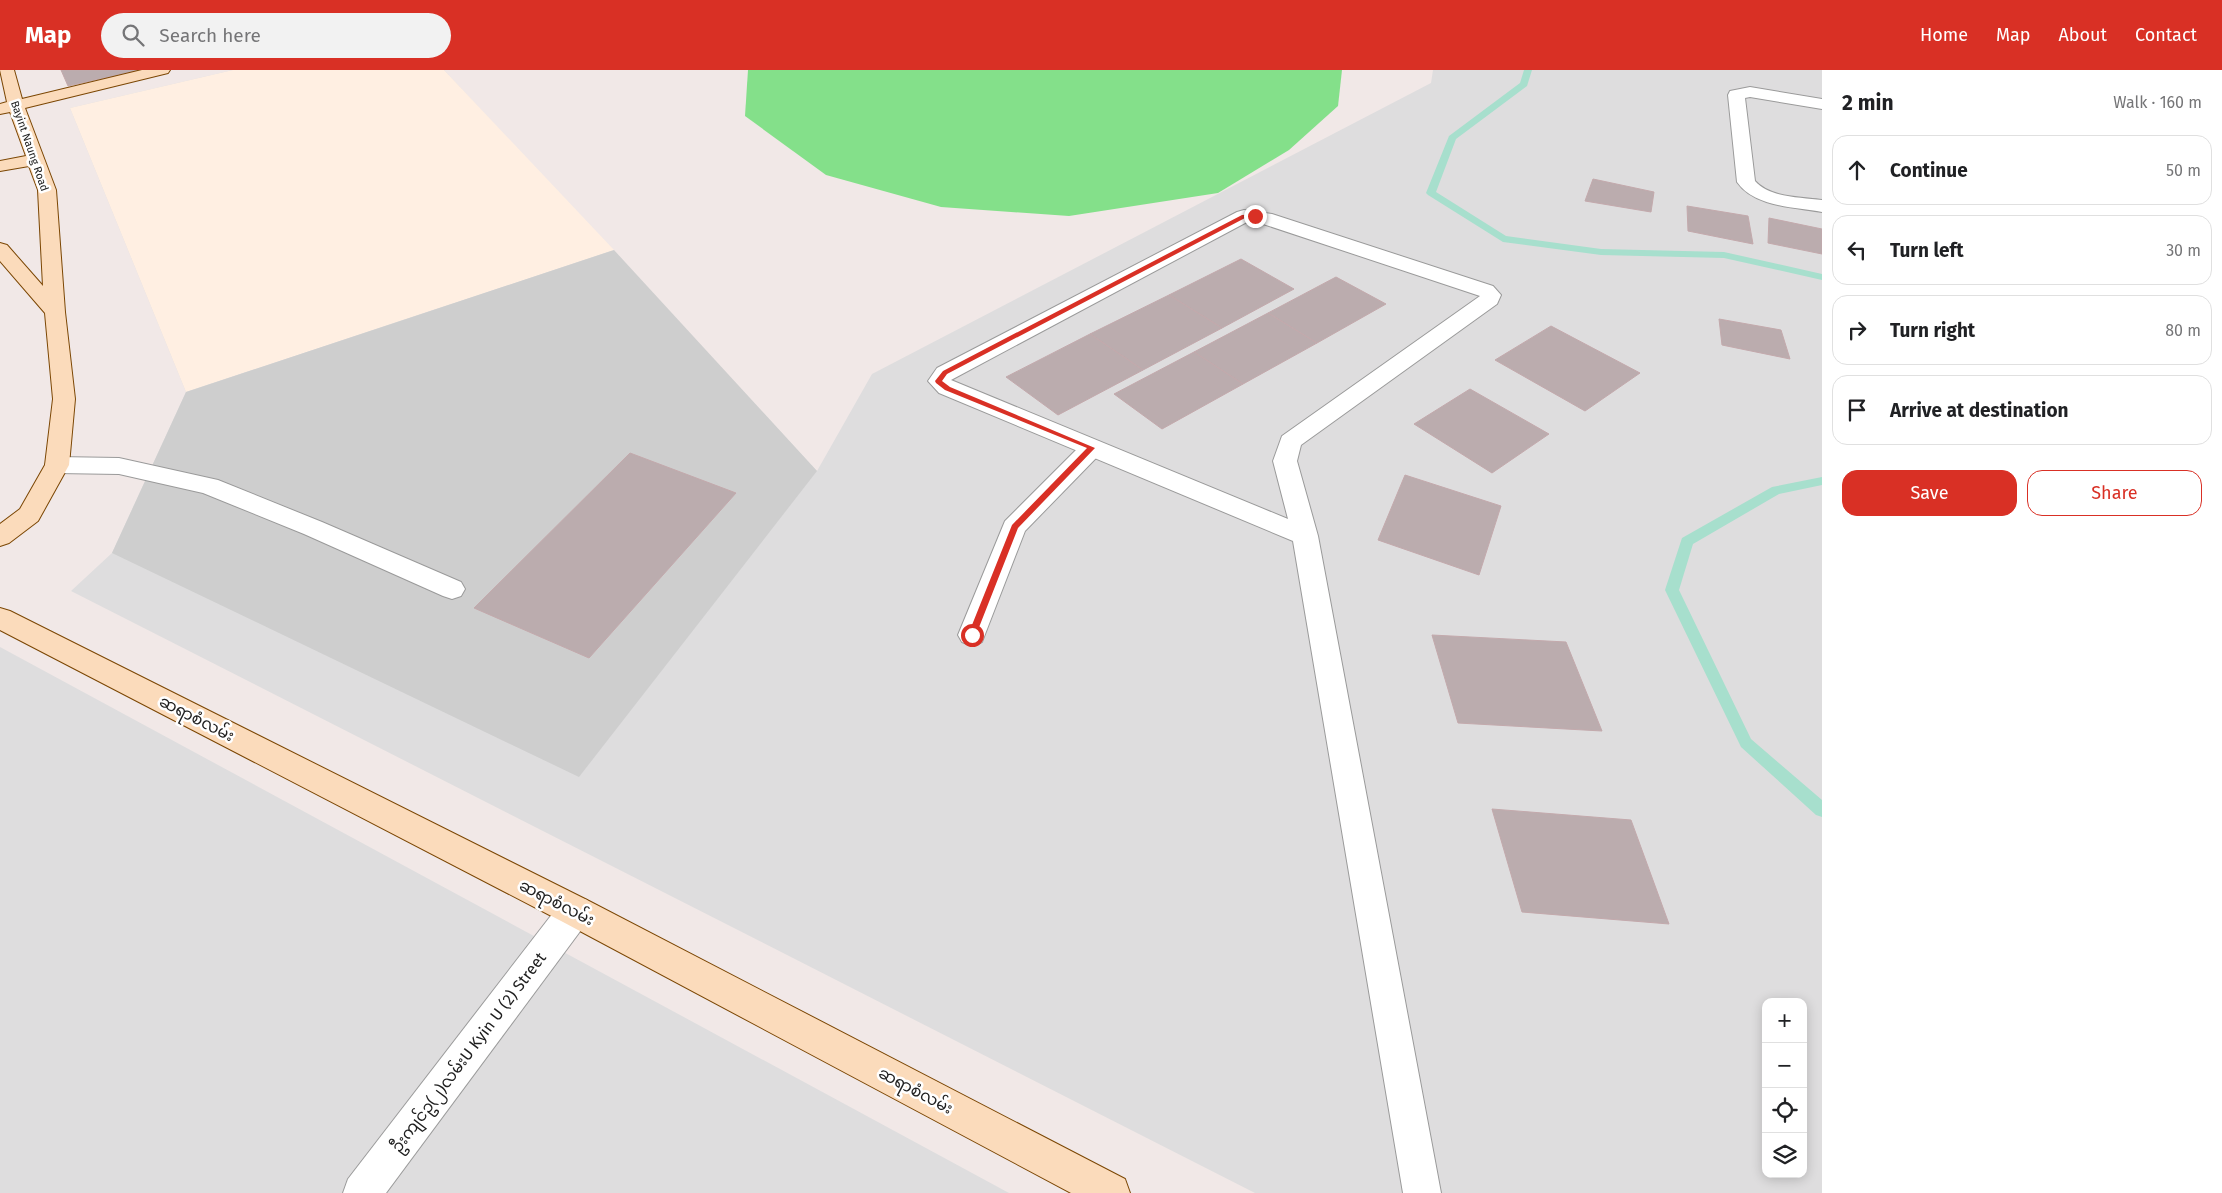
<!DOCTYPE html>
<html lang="en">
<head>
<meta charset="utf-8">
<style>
  :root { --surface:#fff; --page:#f2f2f2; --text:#202124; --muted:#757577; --line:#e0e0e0; --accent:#d93025 }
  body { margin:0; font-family:"Fira Sans","Noto Sans Myanmar",sans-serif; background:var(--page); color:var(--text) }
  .controls { position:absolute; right:15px; bottom:15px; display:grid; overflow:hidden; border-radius:10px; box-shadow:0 2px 12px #0003 }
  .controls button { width:45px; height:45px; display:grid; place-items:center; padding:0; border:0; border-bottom:1px solid var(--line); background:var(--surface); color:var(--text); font:25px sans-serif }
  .stop { position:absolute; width:15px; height:15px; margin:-11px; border:4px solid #d93025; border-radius:50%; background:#fff }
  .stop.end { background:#d93025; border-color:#fff; box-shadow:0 1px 5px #0008 }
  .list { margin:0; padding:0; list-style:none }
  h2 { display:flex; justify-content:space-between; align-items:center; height:65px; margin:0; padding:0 20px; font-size:21px }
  h2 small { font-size:16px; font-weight:400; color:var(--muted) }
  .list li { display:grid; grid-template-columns:32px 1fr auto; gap:15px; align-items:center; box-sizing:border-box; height:70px; margin:0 10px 10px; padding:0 10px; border:1px solid var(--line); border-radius:15px }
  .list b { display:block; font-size:19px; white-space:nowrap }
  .list em { font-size:16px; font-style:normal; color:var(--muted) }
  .actions { display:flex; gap:10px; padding:15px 20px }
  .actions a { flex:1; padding:11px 0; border:1px solid var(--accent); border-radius:15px; text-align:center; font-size:18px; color:var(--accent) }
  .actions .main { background:var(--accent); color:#fff }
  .icon { flex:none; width:28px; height:28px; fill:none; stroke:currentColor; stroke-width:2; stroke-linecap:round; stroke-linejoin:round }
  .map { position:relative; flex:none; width:1822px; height:1123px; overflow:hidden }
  header { display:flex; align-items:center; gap:30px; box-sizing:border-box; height:70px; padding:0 25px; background:var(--accent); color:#fff }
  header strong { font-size:24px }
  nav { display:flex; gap:28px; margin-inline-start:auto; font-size:18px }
  .search { width:350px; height:45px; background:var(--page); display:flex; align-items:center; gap:12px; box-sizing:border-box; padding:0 18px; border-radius:28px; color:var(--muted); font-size:19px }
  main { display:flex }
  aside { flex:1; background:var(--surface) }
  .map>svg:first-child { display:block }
  .residential { fill:#deddde; fill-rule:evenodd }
  .education { fill:#ffefe2 }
  .religious { fill:#cecece }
  .pitch { fill:#84e08a }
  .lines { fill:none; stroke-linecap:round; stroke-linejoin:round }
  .stream { fill:#a7dfcd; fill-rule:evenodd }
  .building { fill:#bbacae; stroke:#c3a9ac }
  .service-casing { stroke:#9a9a9a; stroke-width:2 }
  .minor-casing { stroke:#9a9a9a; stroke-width:2 }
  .secondary-casing { stroke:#7b4603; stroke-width:2 }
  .service { fill:#fff; fill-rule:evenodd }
  .minor { fill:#fff; fill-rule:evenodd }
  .secondary { fill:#fbdbbb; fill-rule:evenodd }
  .route { fill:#d93025 }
  .labels { text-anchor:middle; stroke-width:5; stroke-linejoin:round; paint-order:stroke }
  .far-street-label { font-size:11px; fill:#202020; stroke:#fff }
  .near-street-label { font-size:16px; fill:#202020; stroke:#fff }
</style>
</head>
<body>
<header>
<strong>Map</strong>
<div class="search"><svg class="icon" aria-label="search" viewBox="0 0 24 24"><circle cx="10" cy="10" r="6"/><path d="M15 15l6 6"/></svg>Search here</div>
<nav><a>Home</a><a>Map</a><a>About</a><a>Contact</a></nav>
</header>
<main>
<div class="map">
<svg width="1822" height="1123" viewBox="0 0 1822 1123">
  <rect width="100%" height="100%" fill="#f1e8e7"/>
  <!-- residential -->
  <g class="residential">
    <path d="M233,0H444L817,401L872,304L1431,13L1433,0H1822V1123H1255L71,521L112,483L186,322L70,38ZM1766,932H1803V1104H1766Z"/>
    <path d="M0,577L1009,1123H0Z"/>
  </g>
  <!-- education -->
  <path class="education" d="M233,0H444L614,180L186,322L70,38Z"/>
  <!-- religious -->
  <path class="religious" d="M614,180L817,401L579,707L112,483L186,322Z"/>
  <!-- pitch -->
  <path class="pitch" d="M748,0H1342L1338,36L1289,80L1218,123L1069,146L941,137L826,105L745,46Z"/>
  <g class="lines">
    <!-- stream -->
    <g class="stream">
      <path d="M1524,0H1532L1527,16L1456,69L1436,122L1506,166L1601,179L1724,182L1822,204V210L1724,188L1601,185L1503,172L1428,125L1426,123L1449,66L1520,13Z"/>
      <path d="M1822,407V415L1779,424L1693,474L1679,520L1751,669L1822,730V747L1816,745L1741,677L1665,520L1682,468L1772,417Z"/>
    </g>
  </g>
  <!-- building -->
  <g class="building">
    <path d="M61,0H140L68,16Z"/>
    <path d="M1593,109L1654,122L1651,142L1585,131Z"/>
    <path d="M1687,136L1748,146L1753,174L1688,161Z"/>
    <path d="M1769,148L1822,159V184L1768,173Z"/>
    <path d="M1241,189L1294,219L1222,258L1169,225Z"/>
    <path d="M1336,207L1386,234L1317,273L1268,243Z"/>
    <path d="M1169,225L1222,258L1143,300L1090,264Z"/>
    <path d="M1268,243L1317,273L1243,314L1194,282Z"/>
    <path d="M1719,249L1781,260L1790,289L1722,275Z"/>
    <path d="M1551,256L1640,303L1585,341L1495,290Z"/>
    <path d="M1090,264L1143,300L1058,345L1006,307Z"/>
    <path d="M1194,282L1243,314L1162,359L1114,324Z"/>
    <path d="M1470,319L1549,364L1492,403L1414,354Z"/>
    <path d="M630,383L736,423L589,588L474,538Z"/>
    <path d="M1405,405L1501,436L1479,505L1378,470Z"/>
    <path d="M1432,565L1566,572L1602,661L1458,653Z"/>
    <path d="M1492,739L1631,750L1669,854L1522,842Z"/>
  </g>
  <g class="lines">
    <defs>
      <g id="service">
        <path d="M1092,370L1100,372L1104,378L1100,384L1025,461L982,572L972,576L962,572L958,565L1005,451L1084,372Z"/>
        <path d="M57,387L119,388L218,410L322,452L461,512L465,519L461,526L452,529L443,526L304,464L203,423L119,404L57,403L48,401L45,395L48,389Z"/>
      </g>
      <g id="minor">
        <path d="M1750,17L1822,29V39L1750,27L1745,28L1755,111C1770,128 1801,127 1822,130V142C1794,137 1754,137 1737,112L1728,25L1730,21Z"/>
        <path d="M1244,140L1272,144L1493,216L1501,225L1497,234L1301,375L1297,391L1318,466L1441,1123H1403L1293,471L939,323L928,311L937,298L1237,142ZM1247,152L1263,154L1480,226L1282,366L1273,391L1288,449L951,310Z"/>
        <path d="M575,826L587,830L592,841L587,852L386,1123H343L348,1109L563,830Z"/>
      </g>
      <g id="secondary">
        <path d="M0,0H14L22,29L142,0H170L168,3L25,38L56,120L65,242L75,329L69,395L38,451L9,473L0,476V454L20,439L45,395L53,329L45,243L0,191V173L7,175L43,216L38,120L29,96L0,101V91L26,86L10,42L0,44V34L7,32Z"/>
        <path d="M0,538L10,541L587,830L1125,1109L1130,1123H1071L563,852L0,560Z"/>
      </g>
    </defs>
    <!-- service casing -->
    <use href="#service" class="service-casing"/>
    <!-- minor casing -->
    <use href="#minor" class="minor-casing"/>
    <!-- secondary casing -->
    <use href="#secondary" class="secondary-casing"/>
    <!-- service -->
    <use href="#service" class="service"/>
    <!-- minor -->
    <use href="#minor" class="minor"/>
    <!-- secondary -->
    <use href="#secondary" class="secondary"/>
  </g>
  <!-- route -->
  <path class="route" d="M1255,144L1257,147L1245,148L947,304L942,311L950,317L1095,378L1018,458L976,565L972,568L969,567L968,565L1012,455L1087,378L945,320L936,313L935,311L943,301L1242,145Z"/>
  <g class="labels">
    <!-- far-street labels -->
    <g class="far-street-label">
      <text transform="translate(30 76) rotate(71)" y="4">Bayint Naung Road</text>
    </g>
    <!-- near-street labels -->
    <g class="near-street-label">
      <text transform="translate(197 648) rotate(27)" y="6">ဆရာစံလမ်း</text>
      <text transform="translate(557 832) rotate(27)" y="6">ဆရာစံလမ်း</text>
      <text transform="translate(468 982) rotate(-53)" y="6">ဦးကျင်ဥ(၂)လမ်းU Kyin U (2) Street</text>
      <text transform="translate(916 1020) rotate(28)" y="6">ဆရာစံလမ်း</text>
    </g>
  </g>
</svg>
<div class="controls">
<button>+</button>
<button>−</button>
<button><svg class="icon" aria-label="locate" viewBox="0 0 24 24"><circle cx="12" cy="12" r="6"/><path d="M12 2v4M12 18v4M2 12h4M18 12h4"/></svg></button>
<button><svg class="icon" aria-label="layers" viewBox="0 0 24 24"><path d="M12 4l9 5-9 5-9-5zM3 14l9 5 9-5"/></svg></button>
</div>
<div class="stop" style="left:972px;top:565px"></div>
<div class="stop end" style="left:1255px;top:146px"></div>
</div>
<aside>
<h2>2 min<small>Walk · 160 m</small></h2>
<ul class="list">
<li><svg class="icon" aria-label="ahead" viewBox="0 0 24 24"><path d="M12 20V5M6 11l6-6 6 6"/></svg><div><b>Continue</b></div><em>50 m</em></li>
<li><svg class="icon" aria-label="left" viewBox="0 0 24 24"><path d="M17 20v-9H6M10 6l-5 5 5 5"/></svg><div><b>Turn left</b></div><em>30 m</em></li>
<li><svg class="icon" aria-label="right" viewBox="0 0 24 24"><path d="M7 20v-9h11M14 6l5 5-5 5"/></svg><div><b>Turn right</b></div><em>80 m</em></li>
<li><svg class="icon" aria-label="arrive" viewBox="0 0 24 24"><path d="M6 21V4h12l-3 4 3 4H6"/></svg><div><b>Arrive at destination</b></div></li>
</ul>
<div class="actions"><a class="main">Save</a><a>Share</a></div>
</aside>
</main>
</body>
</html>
